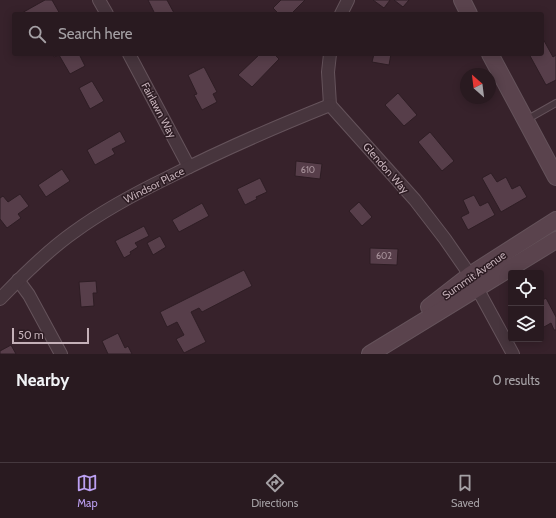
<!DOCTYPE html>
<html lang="en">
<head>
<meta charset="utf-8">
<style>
  :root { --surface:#291a20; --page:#35272d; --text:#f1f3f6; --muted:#a5a1a5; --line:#45383e; --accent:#bca0f2 }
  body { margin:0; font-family:Cabin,sans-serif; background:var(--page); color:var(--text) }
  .controls { position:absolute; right:12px; bottom:12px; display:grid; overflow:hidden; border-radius:4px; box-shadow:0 2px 10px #0003 }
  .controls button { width:36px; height:36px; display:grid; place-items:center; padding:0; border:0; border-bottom:1px solid var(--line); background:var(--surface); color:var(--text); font:20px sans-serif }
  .compass { position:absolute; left:460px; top:68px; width:36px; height:36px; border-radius:50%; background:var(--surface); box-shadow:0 2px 10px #0003; rotate:332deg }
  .scale { position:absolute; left:12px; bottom:10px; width:77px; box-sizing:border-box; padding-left:4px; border:2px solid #c4b0b8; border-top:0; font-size:11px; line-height:14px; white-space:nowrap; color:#c4b0b8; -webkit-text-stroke:3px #2c1b22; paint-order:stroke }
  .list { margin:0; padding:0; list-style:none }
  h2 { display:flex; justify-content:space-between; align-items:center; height:52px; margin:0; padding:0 16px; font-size:17px }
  h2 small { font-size:13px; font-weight:400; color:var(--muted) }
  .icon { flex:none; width:22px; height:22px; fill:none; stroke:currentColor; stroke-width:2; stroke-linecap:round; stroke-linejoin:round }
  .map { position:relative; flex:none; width:556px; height:354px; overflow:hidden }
  .search { position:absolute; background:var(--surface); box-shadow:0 2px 10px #0003; left:12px; right:12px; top:12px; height:44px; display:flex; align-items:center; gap:10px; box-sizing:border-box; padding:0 14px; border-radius:4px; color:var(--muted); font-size:15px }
  .sheet { height:108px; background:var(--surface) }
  nav { display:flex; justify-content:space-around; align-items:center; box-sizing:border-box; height:56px; border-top:1px solid var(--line); background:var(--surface); font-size:11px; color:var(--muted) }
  nav a { display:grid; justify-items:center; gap:2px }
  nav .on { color:var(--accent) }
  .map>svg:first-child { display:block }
  .building { fill:#573e4a; stroke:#2e1d24 }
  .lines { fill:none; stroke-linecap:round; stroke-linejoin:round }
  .lane-casing { stroke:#65535b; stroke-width:8 }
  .street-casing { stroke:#65535b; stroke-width:14 }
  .secondary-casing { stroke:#65535b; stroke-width:18 }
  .lane { stroke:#47353d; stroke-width:6 }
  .street { stroke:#47353d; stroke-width:12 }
  .secondary { stroke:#5a434d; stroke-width:16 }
  .labels { text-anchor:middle; stroke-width:3; stroke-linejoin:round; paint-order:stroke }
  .number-label { font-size:9px; fill:#a9949c }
  .street-label { font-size:11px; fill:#c4b0b8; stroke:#2c1b22 }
</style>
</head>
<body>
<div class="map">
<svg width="556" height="354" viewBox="0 0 556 354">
  <rect width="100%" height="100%" fill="#37222b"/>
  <!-- building -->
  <g class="building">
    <path d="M45,0H52L60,14H20Z"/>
    <path d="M148,0H167L174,13L171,14H155Z"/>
    <path d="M281,0H305L291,14H279L273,8Z"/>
    <path d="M373,0H390L384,8Z"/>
    <path d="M394,0H409L403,7Z"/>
    <path d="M542,37L553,57L556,55V80L546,85L529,54H542Z"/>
    <path d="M52,54H79L85,66L70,74L59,55L54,57Z"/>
    <path d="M260,54H274L279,59L252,87L238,75Z"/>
    <path d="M374,54H391L389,65L372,62Z"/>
    <path d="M204,67L217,92L213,94L217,102L202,110L194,95L197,94L188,75Z"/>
    <path d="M92,81L104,101L90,109L79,88Z"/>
    <path d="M398,93L417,115L404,126L385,105Z"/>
    <path d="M120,131L126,142L112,149L115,154L95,165L87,150Z"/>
    <path d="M430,132L454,161L442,171L418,142Z"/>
    <path d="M296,161L322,164L320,179L295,176Z"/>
    <path d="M62,169L70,181L46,197L38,185Z"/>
    <path d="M491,173L497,182L506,177L512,189L520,185L527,197L501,212L482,178Z"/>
    <path d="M260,178L267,192L256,197L257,199L245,205L237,189Z"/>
    <path d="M20,194L29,206L18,214L21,218L7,228L0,219V198L3,196L8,202Z"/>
    <path d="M474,195L480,206L488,202L495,215L468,230L461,217L469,213L463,200Z"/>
    <path d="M359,202L372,217L362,226L349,211Z"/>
    <path d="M202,203L209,216L179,232L172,220Z"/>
    <path d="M144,226L149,236L135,243L138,247L130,252L131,254L124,258L115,241Z"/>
    <path d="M160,236L166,247L153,255L147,243Z"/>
    <path d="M370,248L398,249L397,265L370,264Z"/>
    <path d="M244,270L252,286L202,312L199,308L191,312L206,342L184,353L176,339L184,335L177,322L167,327L160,312Z"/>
    <path d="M96,281L97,293H93L94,306L81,307L79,282Z"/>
    <path d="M546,298L556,317V330H554L551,323L544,327L541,320V301Z"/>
    <path d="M118,333L125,348L128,346L132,354H108L102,341Z"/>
    <path d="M11,345L16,354H0V351Z"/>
  </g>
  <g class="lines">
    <defs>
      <path id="lane" d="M526,120L556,103"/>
      <g id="street">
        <path d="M99,0L107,14"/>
        <path d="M341,14L348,0"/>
        <path d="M129,54L189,167"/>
        <path d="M330,54L328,72L330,105L415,200L445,239L470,275"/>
        <path d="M18,280L29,295L61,354"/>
        <path d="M477,288L513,354"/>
        <path d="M0,299C23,275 47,251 74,232C104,210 136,193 169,177C222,150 275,127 330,105"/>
      </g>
      <g id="secondary">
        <path d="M462,0L469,14"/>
        <path d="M490,54L556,177"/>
        <path d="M429,307L470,275L556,220"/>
        <path d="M370,354L556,240"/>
      </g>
    </defs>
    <!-- lane casing -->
    <use href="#lane" class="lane-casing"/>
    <!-- street casing -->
    <use href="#street" class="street-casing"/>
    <!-- secondary casing -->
    <use href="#secondary" class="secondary-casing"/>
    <!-- lane -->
    <use href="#lane" class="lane"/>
    <!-- street -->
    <use href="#street" class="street"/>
    <!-- secondary -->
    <use href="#secondary" class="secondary"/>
  </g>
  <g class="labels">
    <!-- number labels -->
    <g class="number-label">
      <text x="308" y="173">610</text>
      <text x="384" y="259">602</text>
    </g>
    <!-- street labels -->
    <g class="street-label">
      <text transform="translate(159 110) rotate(62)" y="4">Fairlawn Way</text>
      <text transform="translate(386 168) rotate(49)" y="4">Glendon Way</text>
      <text transform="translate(154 185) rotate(-27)" y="4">Windsor Place</text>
      <text transform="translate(474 275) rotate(-35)" y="4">Summit Avenue</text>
    </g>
  </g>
</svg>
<div class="controls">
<button><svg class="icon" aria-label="locate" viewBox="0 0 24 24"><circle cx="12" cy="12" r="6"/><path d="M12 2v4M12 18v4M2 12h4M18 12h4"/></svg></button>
<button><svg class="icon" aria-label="layers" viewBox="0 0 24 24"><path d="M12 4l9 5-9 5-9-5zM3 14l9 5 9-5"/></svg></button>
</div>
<svg class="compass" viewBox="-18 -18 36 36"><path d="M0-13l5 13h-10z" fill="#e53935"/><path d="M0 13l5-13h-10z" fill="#a5a1a5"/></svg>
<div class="scale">50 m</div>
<div class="search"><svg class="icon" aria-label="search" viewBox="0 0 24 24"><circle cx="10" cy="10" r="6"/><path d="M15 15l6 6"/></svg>Search here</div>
</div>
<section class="sheet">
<h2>Nearby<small>0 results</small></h2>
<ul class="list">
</ul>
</section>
<nav>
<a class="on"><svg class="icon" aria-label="map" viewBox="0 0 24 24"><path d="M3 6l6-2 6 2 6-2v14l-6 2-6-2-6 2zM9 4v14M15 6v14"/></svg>Map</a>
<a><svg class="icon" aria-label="directions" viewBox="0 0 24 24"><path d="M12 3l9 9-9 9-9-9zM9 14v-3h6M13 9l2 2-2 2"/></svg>Directions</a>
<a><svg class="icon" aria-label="saved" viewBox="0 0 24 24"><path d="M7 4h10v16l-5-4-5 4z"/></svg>Saved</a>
</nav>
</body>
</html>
